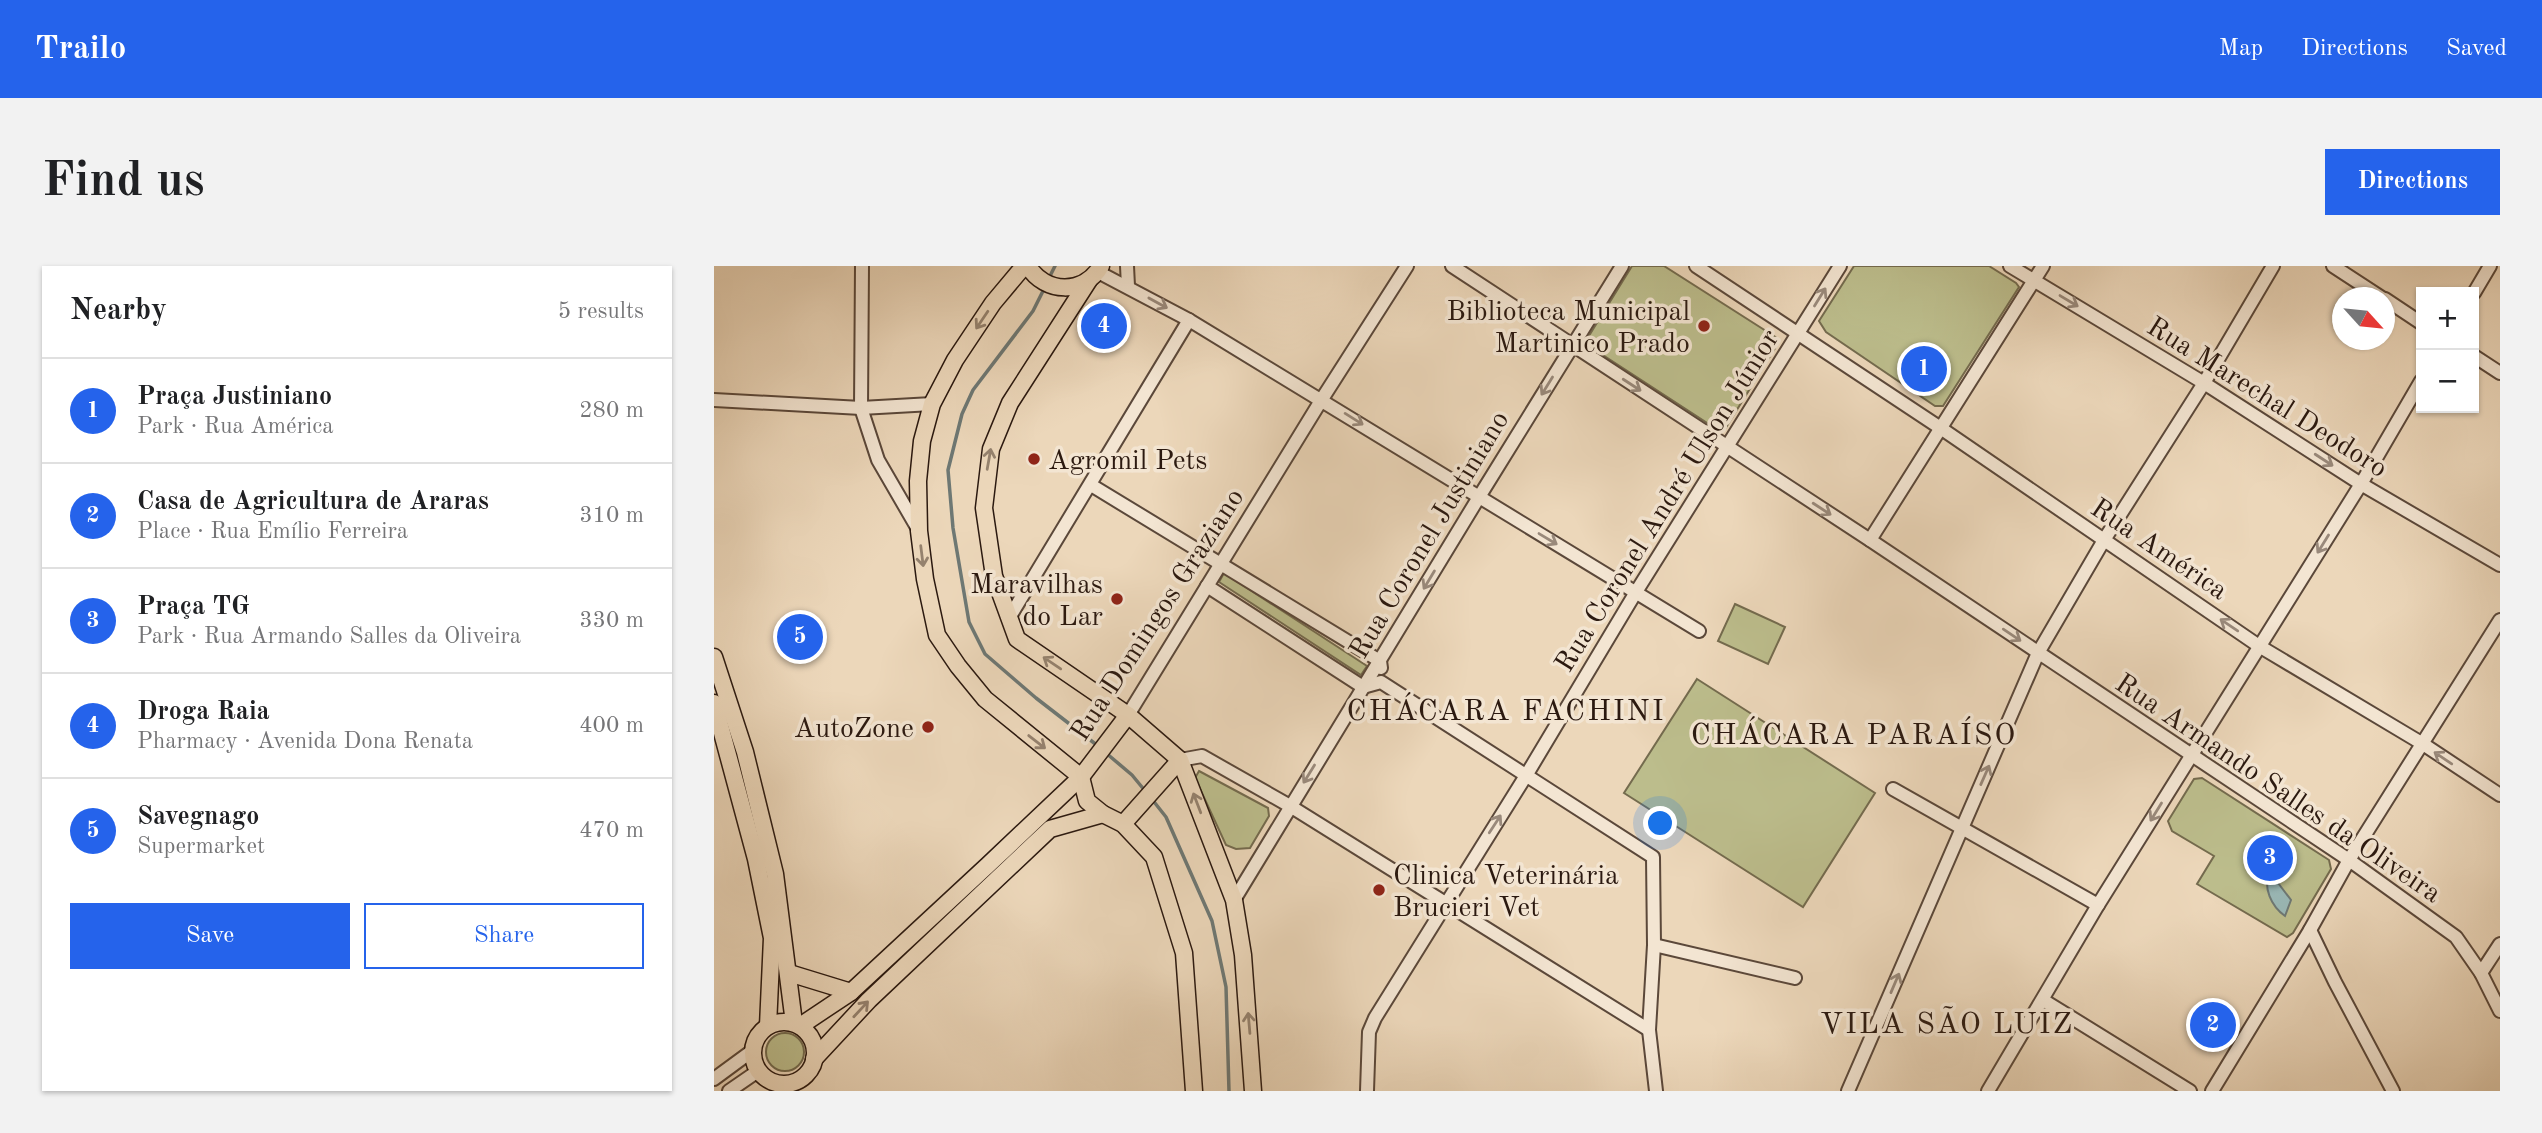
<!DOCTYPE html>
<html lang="en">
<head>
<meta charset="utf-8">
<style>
  :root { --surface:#fff; --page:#f2f2f2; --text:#202124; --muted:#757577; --line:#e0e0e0; --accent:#2563eb }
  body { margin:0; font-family:"Old Standard TT",serif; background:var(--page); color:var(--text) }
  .controls { position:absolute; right:21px; top:21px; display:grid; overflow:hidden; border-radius:0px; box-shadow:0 2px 5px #0004 }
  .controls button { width:63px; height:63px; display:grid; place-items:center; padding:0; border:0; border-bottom:2px solid var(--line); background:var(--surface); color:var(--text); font:35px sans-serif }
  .compass { position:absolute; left:1618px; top:21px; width:63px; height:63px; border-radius:50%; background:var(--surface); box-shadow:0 2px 5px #0004; rotate:117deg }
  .you { position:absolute; left:947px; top:558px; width:24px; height:24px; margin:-18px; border:5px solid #fff; border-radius:50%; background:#1a73e8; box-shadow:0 0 0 10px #1a73e833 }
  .badge { display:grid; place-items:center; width:46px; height:46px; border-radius:50%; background:var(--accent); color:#fff; font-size:23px; font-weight:700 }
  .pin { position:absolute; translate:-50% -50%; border:4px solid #fff; box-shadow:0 2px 7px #0006 }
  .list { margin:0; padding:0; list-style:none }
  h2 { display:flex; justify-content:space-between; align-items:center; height:91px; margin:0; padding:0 28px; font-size:30px }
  h2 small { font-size:23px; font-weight:400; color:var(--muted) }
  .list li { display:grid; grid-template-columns:46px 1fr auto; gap:21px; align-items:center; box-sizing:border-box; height:105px; padding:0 28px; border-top:2px solid var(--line) }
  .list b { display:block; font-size:26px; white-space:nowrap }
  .list p { margin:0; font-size:23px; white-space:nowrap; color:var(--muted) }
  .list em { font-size:23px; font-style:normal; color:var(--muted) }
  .actions { display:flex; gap:14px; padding:21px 28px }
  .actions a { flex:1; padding:16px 0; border:2px solid var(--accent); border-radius:0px; text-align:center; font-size:24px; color:var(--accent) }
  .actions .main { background:var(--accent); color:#fff }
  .map { position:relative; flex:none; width:1786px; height:825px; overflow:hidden; border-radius:0px }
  header { display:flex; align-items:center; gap:42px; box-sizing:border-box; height:98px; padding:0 35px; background:var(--accent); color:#fff }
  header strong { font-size:33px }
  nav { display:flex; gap:38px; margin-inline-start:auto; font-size:24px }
  .intro { display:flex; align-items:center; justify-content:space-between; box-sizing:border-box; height:168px; padding:0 42px }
  h1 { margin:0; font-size:49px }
  .button { padding:18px 32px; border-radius:0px; background:var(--accent); color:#fff; font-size:24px; font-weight:700 }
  main { display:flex; gap:42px; padding:0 42px }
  aside { flex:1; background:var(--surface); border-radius:0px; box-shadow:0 2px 5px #0004 }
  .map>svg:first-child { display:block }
  .green { fill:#bcbd8c; stroke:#746b4e; stroke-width:2 }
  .water { fill:#9ab8b6; stroke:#6e7874; stroke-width:2 }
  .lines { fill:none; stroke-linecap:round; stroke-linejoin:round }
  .stream { stroke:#6e7874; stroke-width:3.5 }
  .minor-casing { stroke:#5b483a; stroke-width:16 }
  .major-casing { stroke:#2b1910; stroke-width:19 }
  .minor { stroke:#f3e5d2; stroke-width:12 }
  .major { stroke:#ecd7ba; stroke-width:16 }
  .oneway { stroke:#99897b }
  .oneway2 { stroke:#95826e }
  .poi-dot { fill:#8f2418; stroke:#f3e5d2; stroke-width:2.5 }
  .labels { text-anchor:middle; stroke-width:7; stroke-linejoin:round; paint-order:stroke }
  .poi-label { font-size:28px; fill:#2b1910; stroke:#f3e5d2; text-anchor:end }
  .street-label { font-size:28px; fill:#2b1910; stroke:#f3e5d2 }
  .neighbourhood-label { font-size:30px; letter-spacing:2px; fill:#2b1910; stroke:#f3e5d2 }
</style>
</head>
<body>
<header>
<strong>Trailo</strong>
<nav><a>Map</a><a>Directions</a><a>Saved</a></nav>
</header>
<div class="intro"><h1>Find us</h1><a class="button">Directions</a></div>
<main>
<aside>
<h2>Nearby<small>5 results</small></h2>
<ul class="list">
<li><span class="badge">1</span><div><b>Praça Justiniano</b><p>Park · Rua América</p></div><em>280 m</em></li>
<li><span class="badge">2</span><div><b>Casa de Agricultura de Araras</b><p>Place · Rua Emílio Ferreira</p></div><em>310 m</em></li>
<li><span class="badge">3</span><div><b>Praça TG</b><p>Park · Rua Armando Salles da Oliveira</p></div><em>330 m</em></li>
<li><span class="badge">4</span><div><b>Droga Raia</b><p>Pharmacy · Avenida Dona Renata</p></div><em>400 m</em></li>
<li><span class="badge">5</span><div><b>Savegnago</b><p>Supermarket</p></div><em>470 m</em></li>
</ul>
<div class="actions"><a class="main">Save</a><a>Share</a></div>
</aside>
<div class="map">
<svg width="1786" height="825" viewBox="0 0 1786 825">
  <rect width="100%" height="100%" fill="#ecd7ba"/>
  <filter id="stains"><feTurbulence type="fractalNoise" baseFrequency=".00286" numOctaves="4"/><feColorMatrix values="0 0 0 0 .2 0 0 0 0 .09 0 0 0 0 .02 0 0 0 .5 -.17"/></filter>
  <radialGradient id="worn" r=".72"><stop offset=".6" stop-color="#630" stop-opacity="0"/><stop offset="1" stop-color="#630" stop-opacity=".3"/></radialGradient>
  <!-- green -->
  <g class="green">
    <path d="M918,0H950L1063,72V79L1011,163L1004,164L875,80L873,73Z"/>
    <path d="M1140,0H1275L1302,17L1305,21L1229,140H1221L1112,66L1105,55Z"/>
    <path d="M510,307L653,400L647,409L505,316Z"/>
    <path d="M1021,338L1071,361L1054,398L1004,375Z"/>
    <path d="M983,413L1161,527L1089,641L910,527Z"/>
    <path d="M485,505L554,542L555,550L536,582L522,583L512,579L481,512Z"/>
    <path d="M1488,512L1615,594L1617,603L1579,667L1573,671L1483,618L1500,590L1458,565L1454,555L1480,513Z"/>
    <circle cx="71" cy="786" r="19"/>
  </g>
  <!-- water -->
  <path class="water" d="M1555,605L1577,634L1571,650C1557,640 1549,622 1555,605Z"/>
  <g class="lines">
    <!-- stream -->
    <g class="stream">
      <path d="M334,14L341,0"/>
      <path d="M331,21L319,45L259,124L248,148L234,204L239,262L255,356L271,388L322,432L384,480"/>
      <path d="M392,487L418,509L432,526"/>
      <path d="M437,532L452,551L498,655L512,721L515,825"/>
    </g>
    <defs>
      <g id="minor">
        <path d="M148,0L147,142L164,194L204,263"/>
        <path d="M413,0L414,20"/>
        <path d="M738,0L1156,274L1635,594L1742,671L1767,707L1786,745"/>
        <path d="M982,0L1228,163L1545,380L1709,478L1786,529"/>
        <path d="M1296,0L1490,117L1647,218L1786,299"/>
        <path d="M1619,0L1668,32"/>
        <path d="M384,6L475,54L985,365"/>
        <path d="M1760,27L1776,0"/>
        <path d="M1671,33L1707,57"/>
        <path d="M1760,90L1786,107"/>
        <path d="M0,134L147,142L218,138"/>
        <path d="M377,219L666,395L667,402"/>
        <path d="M1156,274L1329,0"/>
        <path d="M493,320L649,421L667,416L939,591L940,679L935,764L942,825"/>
        <path d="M295,352L475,54"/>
        <path d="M414,449L608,133L693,0"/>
        <path d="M466,494L488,490L576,540L935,764"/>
        <path d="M1179,523L1384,639"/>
        <path d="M520,634L765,231L908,0"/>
        <path d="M1596,664L1621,716L1679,825"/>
        <path d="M940,679L1081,712"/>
        <path d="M1767,707L1786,678"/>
        <path d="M1329,734L1476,825"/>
        <path d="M0,813L38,785"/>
        <path d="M15,825L44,805"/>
        <path d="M653,825L655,766L661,752L813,508L922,326L1126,0"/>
        <path d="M1134,825L1324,387L1390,274L1490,117L1559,0"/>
        <path d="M1274,825L1384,639L1647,218L1707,115"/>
        <path d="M1498,825L1596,664L1635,594L1786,354"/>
      </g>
      <g id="major">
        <path d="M310,0L279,37L241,94L218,138L208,175L204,215L205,265L211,313L223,369L244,400L271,433L367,511L373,535L389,548L409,558L440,591L470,687L480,825"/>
        <path d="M314,0C331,28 370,29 387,0"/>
        <path d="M375,14L296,137L277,183L270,242L280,310L303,373L414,449L466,494L520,634L529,689L539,825"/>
        <path d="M0,391L31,486L61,608L80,757"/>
        <path d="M0,437L42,593L58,672L54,760"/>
        <path d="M409,558L466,494"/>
        <path d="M75,707L137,726"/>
        <circle cx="70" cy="787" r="31"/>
        <path d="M86,760L137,726L274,599L367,511L414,449"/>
        <path d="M100,793L155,734L336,563L389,548"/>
      </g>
    </defs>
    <!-- minor casing -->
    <use href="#minor" class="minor-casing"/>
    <!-- major casing -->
    <use href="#major" class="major-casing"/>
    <!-- minor -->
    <use href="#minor" class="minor"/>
    <!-- major -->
    <use href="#major" class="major"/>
  </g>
  <!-- one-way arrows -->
  <defs><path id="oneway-shaft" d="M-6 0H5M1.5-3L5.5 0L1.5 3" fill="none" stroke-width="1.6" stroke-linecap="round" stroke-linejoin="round" transform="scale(1.75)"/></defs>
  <g class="oneway">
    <use href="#oneway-shaft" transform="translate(1106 31) rotate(-58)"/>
    <use href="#oneway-shaft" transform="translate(1355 35) rotate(31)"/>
    <use href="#oneway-shaft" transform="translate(444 37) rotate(29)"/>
    <use href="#oneway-shaft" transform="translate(918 119) rotate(33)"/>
    <use href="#oneway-shaft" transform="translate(833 120) rotate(122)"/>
    <use href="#oneway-shaft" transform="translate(640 153) rotate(32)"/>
    <use href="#oneway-shaft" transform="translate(1610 194) rotate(33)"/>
    <use href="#oneway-shaft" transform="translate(1108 243) rotate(33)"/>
    <use href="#oneway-shaft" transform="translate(834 273) rotate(31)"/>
    <use href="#oneway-shaft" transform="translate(1609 278) rotate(122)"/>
    <use href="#oneway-shaft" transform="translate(715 314) rotate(121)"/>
    <use href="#oneway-shaft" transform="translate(1515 359) rotate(-146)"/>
    <use href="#oneway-shaft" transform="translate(1298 369) rotate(34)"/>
    <use href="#oneway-shaft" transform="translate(1729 492) rotate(-146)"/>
    <use href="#oneway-shaft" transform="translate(595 508) rotate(122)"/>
    <use href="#oneway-shaft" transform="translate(1271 509) rotate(-66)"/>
    <use href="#oneway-shaft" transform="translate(1442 546) rotate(122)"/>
    <use href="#oneway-shaft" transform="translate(781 558) rotate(-57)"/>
    <use href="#oneway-shaft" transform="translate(1181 717) rotate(-67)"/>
  </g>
  <g class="oneway2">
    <use href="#oneway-shaft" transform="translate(268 54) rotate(124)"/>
    <use href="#oneway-shaft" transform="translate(275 193) rotate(-80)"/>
    <use href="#oneway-shaft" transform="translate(208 290) rotate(83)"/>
    <use href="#oneway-shaft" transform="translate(338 397) rotate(-146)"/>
    <use href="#oneway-shaft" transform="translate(323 476) rotate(38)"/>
    <use href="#oneway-shaft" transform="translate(483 537) rotate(-111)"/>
    <use href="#oneway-shaft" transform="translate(147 743) rotate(-47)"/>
    <use href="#oneway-shaft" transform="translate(535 757) rotate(-95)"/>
  </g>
  <!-- markers -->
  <g class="poi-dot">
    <circle cx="990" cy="60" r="7"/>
    <circle cx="320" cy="193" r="7"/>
    <circle cx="403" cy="333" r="7"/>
    <circle cx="214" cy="461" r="7"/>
    <circle cx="665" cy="624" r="7"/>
  </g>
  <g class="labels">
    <!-- poi labels -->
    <g class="poi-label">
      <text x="976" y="54">Biblioteca Municipal<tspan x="976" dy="32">Martinico Prado</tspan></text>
      <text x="334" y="203" text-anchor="start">Agromil Pets</text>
      <text x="389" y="327">Maravilhas<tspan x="389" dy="32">do Lar</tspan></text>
      <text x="200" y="471">AutoZone</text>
      <text x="679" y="618" text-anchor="start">Clinica Veterinária<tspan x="679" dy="32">Brucieri Vet</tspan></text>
    </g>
    <!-- street labels -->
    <g class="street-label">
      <text transform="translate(1554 130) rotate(32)" y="10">Rua Marechal Deodoro</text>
      <text transform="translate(952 234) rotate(-58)" y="10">Rua Coronel André Ulson Júnior</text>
      <text transform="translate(714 268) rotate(-59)" y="10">Rua Coronel Justiniano</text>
      <text transform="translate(1446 282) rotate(34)" y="10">Rua América</text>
      <text transform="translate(442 348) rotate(-57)" y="10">Rua Domingos Graziano</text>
      <text transform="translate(1565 521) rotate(34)" y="10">Rua Armando Salles da Oliveira</text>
    </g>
    <!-- neighbourhood labels -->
    <g class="neighbourhood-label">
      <text x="792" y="454">CHÁCARA FACHINI</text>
      <text x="1140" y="478">CHÁCARA PARAÍSO</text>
      <text x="1233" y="767">VILA SÃO LUIZ</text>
    </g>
  </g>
  <rect width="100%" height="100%" filter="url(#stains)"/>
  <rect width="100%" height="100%" fill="url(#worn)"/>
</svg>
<div class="controls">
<button>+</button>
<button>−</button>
</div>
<svg class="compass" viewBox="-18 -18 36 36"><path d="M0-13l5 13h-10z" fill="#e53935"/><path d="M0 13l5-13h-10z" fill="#757577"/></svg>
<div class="you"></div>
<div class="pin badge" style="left:1210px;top:103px">1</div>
<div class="pin badge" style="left:1499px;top:759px">2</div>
<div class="pin badge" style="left:1556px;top:592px">3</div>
<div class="pin badge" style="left:390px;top:60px">4</div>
<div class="pin badge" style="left:86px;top:371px">5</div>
</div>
</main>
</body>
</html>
